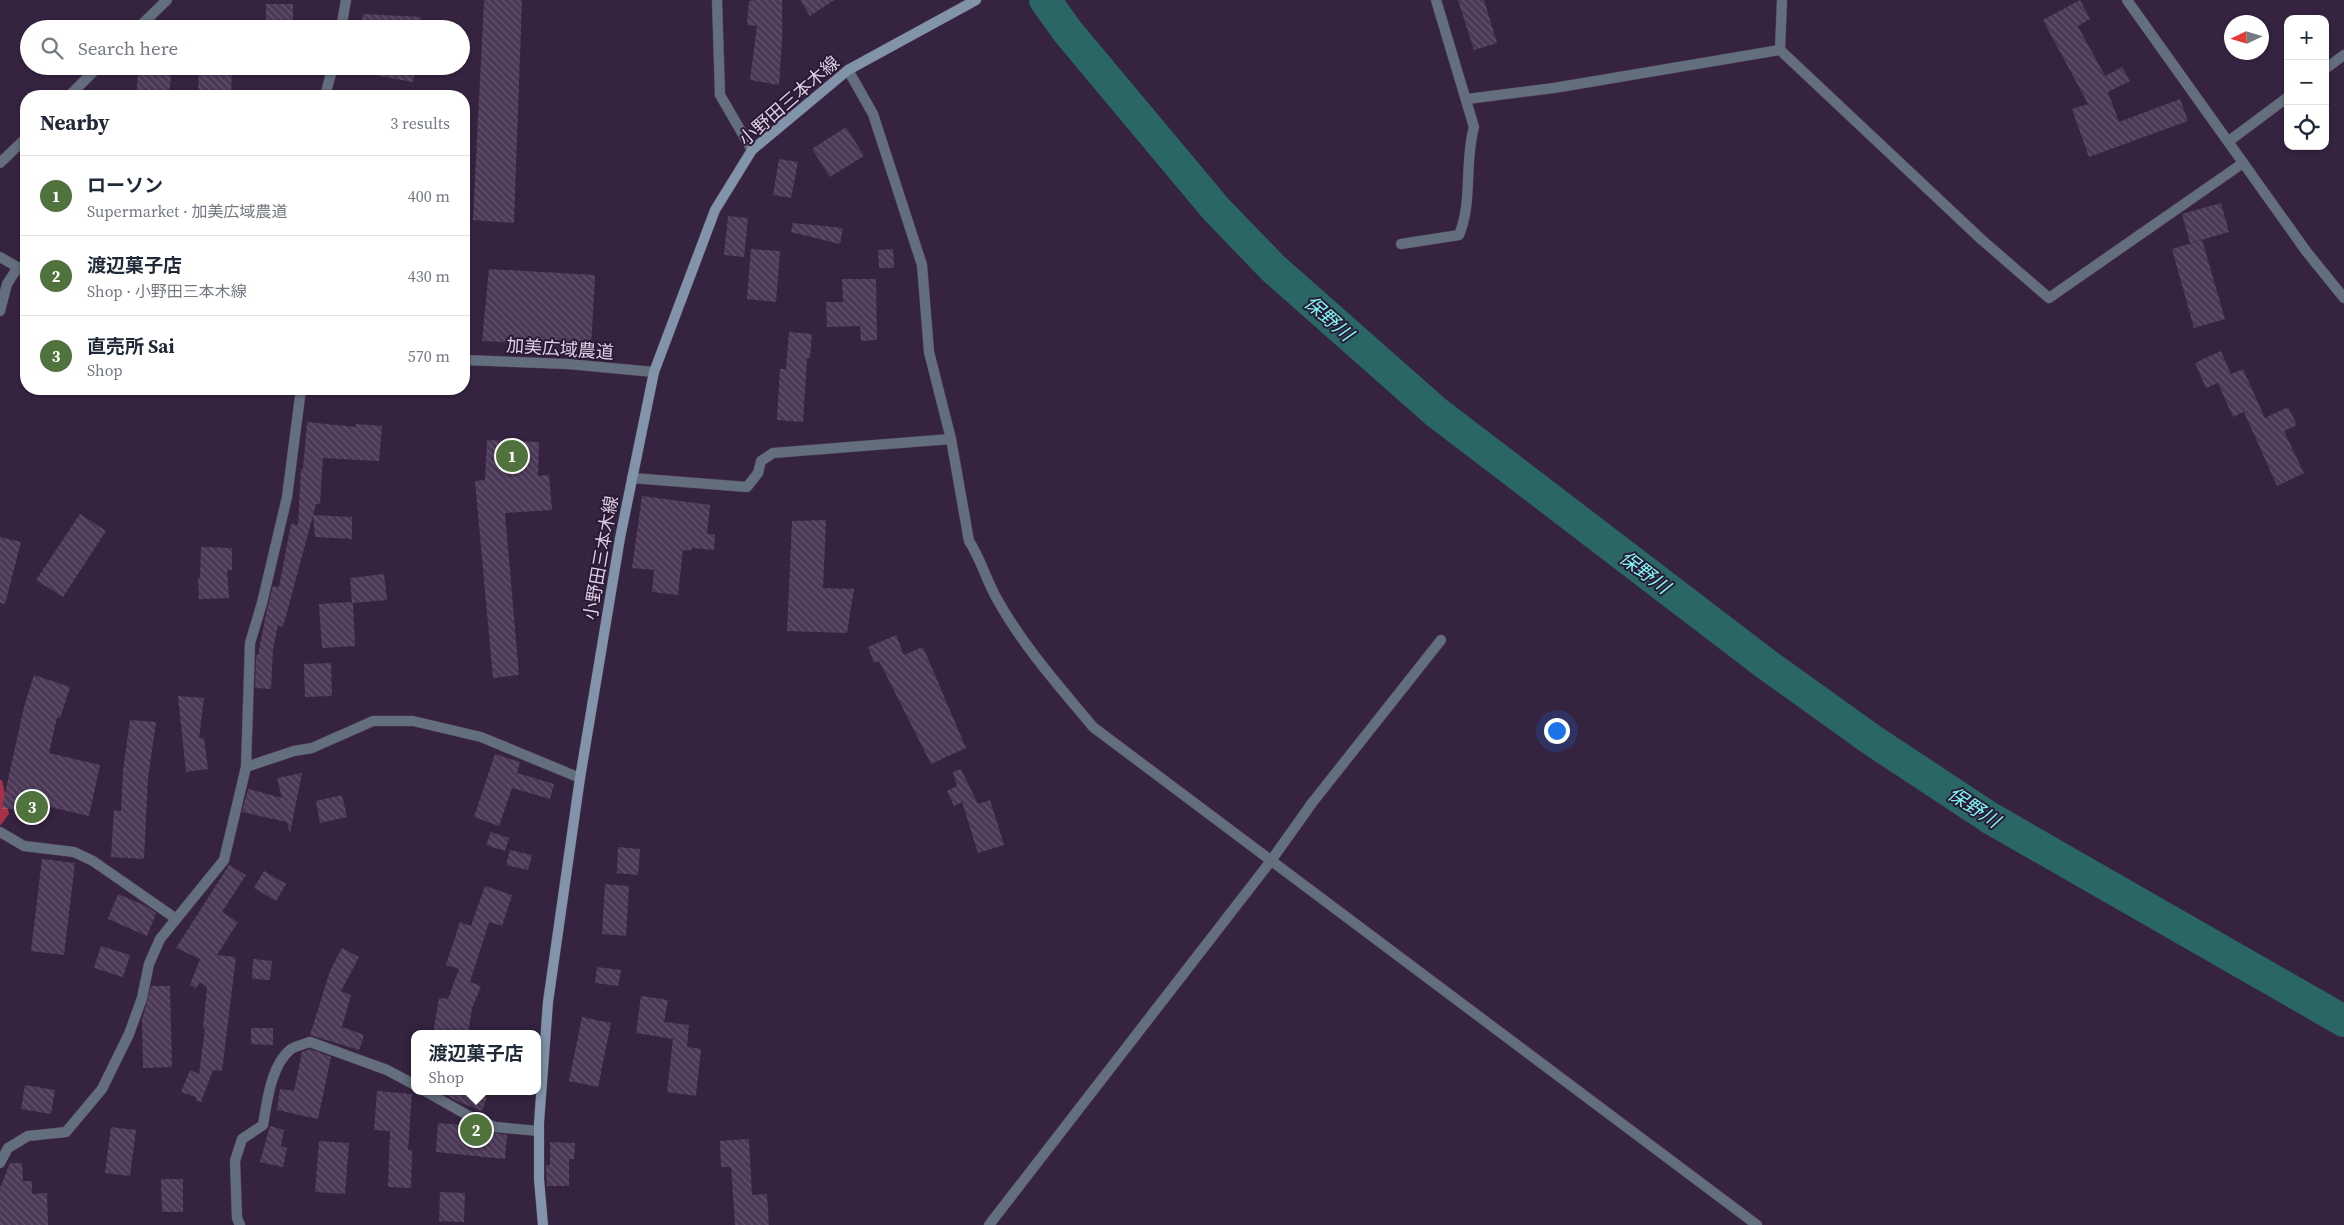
<!DOCTYPE html>
<html lang="en">
<head>
<meta charset="utf-8">
<style>
  :root { --surface:#fff; --page:#f6f6f7; --text:#1f2937; --muted:#747a83; --line:#e0e1e3; --accent:#50733e }
  body { margin:0; font-family:"Source Serif 4","Noto Sans JP",serif; background:var(--page); color:var(--text) }
  .controls { position:absolute; right:15px; top:15px; display:grid; overflow:hidden; border-radius:10px; box-shadow:0 1px 4px #0004 }
  .controls button { width:45px; height:45px; display:grid; place-items:center; padding:0; border:0; border-bottom:1px solid var(--line); background:var(--surface); color:var(--text); font:25px sans-serif }
  .compass { position:absolute; left:2224px; top:15px; width:45px; height:45px; border-radius:50%; background:var(--surface); box-shadow:0 1px 4px #0004; rotate:266deg }
  .you { position:absolute; left:1556px; top:730px; width:18px; height:18px; margin:-12px; border:4px solid #fff; border-radius:50%; background:#1a73e8; box-shadow:0 0 0 8px #1a73e833 }
  .badge { display:grid; place-items:center; width:32px; height:32px; border-radius:50%; background:var(--accent); color:#fff; font-size:16px; font-weight:700 }
  .pin { position:absolute; translate:-50% -50%; border:2px solid #fff; box-shadow:0 1px 5px #0006 }
  .popup { position:absolute; left:411px; top:1030px; width:130px; height:65px; box-sizing:border-box; display:grid; place-content:center; border-radius:10px; background:var(--surface); filter:drop-shadow(0 1px 4px #0005); font-size:16px; white-space:nowrap; color:var(--muted) }
  .popup b { font-size:19px; color:var(--text) }
  .popup::after { content:''; position:absolute; left:50%; top:100%; margin-left:-10px; border:10px solid transparent; border-top-color:var(--surface) }
  .list { margin:0; padding:0; list-style:none }
  h2 { display:flex; justify-content:space-between; align-items:center; height:65px; margin:0; padding:0 20px; font-size:21px }
  h2 small { font-size:16px; font-weight:400; color:var(--muted) }
  .list li { display:grid; grid-template-columns:32px 1fr auto; gap:15px; align-items:center; box-sizing:border-box; height:80px; padding:0 20px; border-top:1px solid var(--line) }
  .list b { display:block; font-size:19px; white-space:nowrap }
  .list p { margin:0; font-size:16px; white-space:nowrap; color:var(--muted) }
  .list em { font-size:16px; font-style:normal; color:var(--muted) }
  .icon { flex:none; width:28px; height:28px; fill:none; stroke:currentColor; stroke-width:2; stroke-linecap:round; stroke-linejoin:round }
  .map { position:relative; flex:none; width:2344px; height:1225px; overflow:hidden }
  .search { position:absolute; background:var(--surface); box-shadow:0 1px 4px #0004; left:20px; top:20px; width:450px; height:55px; display:flex; align-items:center; gap:12px; box-sizing:border-box; padding:0 18px; border-radius:28px; color:var(--muted); font-size:19px }
  .panel { position:absolute; background:var(--surface); box-shadow:0 1px 4px #0004; left:20px; top:90px; width:450px; height:305px; border-radius:20px }
  .map>svg:first-child { display:block }
  .forest { fill:url(#forest-firs) }
  .lines { fill:none; stroke-linecap:round; stroke-linejoin:round }
  .river { stroke:#2a6664; stroke-width:32 }
  .building { fill:url(#building-back-hatch) }
  .service-casing { stroke:#503f5a; stroke-width:11 }
  .minor-casing { stroke:#503f5a; stroke-width:11 }
  .tertiary-casing { stroke:#503f5a; stroke-width:11 }
  .secondary-casing { stroke:#503f5a; stroke-width:11 }
  .service { stroke:#636f7c; stroke-width:10 }
  .minor { stroke:#636f7c; stroke-width:10 }
  .tertiary { stroke:#636f7c; stroke-width:10 }
  .secondary { stroke:#8294a9; stroke-width:10 }
  .labels { text-anchor:middle; stroke-width:4; stroke-linejoin:round; paint-order:stroke }
  .street-label { font-size:18px; fill:#dcd1e4; stroke:#2b1935 }
  .water-label { font-size:19px; font-style:italic; fill:#7ef9f4; stroke:#2b1935 }
</style>
</head>
<body>
<div class="map">
<svg width="2344" height="1225" viewBox="0 0 2344 1225">
  <defs>
    <pattern id="forest-firs" width="22" height="20" patternUnits="userSpaceOnUse" patternTransform="scale(1.25)"><rect width="22" height="20" fill="#a7314b"/><path d="M5 1l3.5 6h-7zM16 11l3.5 6h-7z" fill="#b6576d"/></pattern>
    <pattern id="building-back-hatch" width="6" height="6" patternUnits="userSpaceOnUse" patternTransform="scale(1.25)"><rect width="6" height="6" fill="#4c3957"/><path d="M-1 5l2 2M0 0l6 6M5-1l2 2" fill="none" stroke="#65556f"/></pattern>
  </defs>
  <rect width="100%" height="100%" fill="#352340"/>
  <!-- forest -->
  <path class="forest" d="M0,780H2L9,814L0,826Z"/>
  <g class="lines">
    <!-- river -->
    <path class="river" d="M1045,0L1068,32L1216,209L1273,268L1436,412L1766,664L1872,740L1990,818L2344,1021"/>
  </g>
  <!-- building -->
  <g class="building">
    <path d="M484,0H522L514,223L473,220Z"/>
    <path d="M755,0H782V40L779,85L750,80L757,26L747,25L749,1Z"/>
    <path d="M800,0H834L810,16Z"/>
    <path d="M1458,0H1484L1497,43L1474,50Z"/>
    <path d="M2080,0L2090,19L2078,26L2105,76L2122,67L2130,81L2108,92L2119,122L2180,99L2188,121L2089,157L2072,109L2088,104L2043,20Z"/>
    <rect x="266" y="4" width="27" height="25"/>
    <path d="M363,14L421,17V29H361Z"/>
    <path d="M139,66H172L169,96H136Z"/>
    <path d="M370,66H415L413,82L369,74Z"/>
    <path d="M199,68L232,69L231,96H198Z"/>
    <path d="M846,127L864,156L830,177L812,149Z"/>
    <path d="M779,159L798,162L791,198L773,195Z"/>
    <path d="M2221,203L2229,232L2190,243L2182,214Z"/>
    <path d="M728,216L748,218L744,257L724,255Z"/>
    <path d="M793,223L843,228L840,244L791,232Z"/>
    <path d="M2202,240L2225,319L2194,328L2172,249Z"/>
    <path d="M751,249L780,251L776,302L747,299Z"/>
    <path d="M893,249L894,268H879L878,250Z"/>
    <path d="M489,269L595,275L591,347L482,341Z"/>
    <path d="M842,279H876L877,340L861,341L860,326L827,327L826,302H843Z"/>
    <path d="M789,332L812,334L810,358H807L803,422L777,420L780,369H786Z"/>
    <path d="M2221,351L2231,374L2243,369L2265,418L2288,407L2297,425L2284,431L2304,473L2277,486L2244,412L2233,417L2218,383L2206,388L2195,363Z"/>
    <path d="M307,422L355,427L356,424L382,426L379,461L323,458L320,504H316L283,627L278,625L273,649L271,689L255,688L256,655H258L266,614L273,586L279,587L291,524L298,525L301,469H303Z"/>
    <path d="M487,440L539,442L538,476L549,475L552,510L505,513L519,675L493,678L475,481L485,480Z"/>
    <path d="M642,496L710,505L707,534H715L714,550L692,548L691,551L683,550L678,595L652,592L654,570L632,568Z"/>
    <path d="M80,514L106,531L63,597L36,580Z"/>
    <path d="M313,515L352,517V539L315,537Z"/>
    <path d="M826,520L823,588L854,589L847,633L787,631L792,521Z"/>
    <path d="M0,537L21,542L5,604L0,603Z"/>
    <path d="M201,547L232,548V570H227L229,598L199,599L198,578H200Z"/>
    <path d="M384,574L387,600L353,603L355,646L322,648L319,604L352,602L350,578Z"/>
    <path d="M896,635L904,655L923,647L966,748L931,764L879,661L874,663L868,647Z"/>
    <path d="M331,663L332,696L305,697L304,664Z"/>
    <path d="M34,675L70,687L60,718L57,717L49,753L100,765L89,816L37,804L35,815L2,807L24,707Z"/>
    <path d="M178,696L204,698L199,738H204L208,769L186,772Z"/>
    <path d="M130,720L156,722L148,778L144,859L111,857L114,810L121,811L123,770Z"/>
    <path d="M495,754L520,762L517,773L554,784L550,799L512,788L499,826L474,817Z"/>
    <path d="M961,769L978,804L990,800L1004,845L978,853L962,802L954,806L947,791L957,786L953,772Z"/>
    <path d="M302,773L290,833L287,822L242,812L248,789L282,798L277,778Z"/>
    <path d="M342,795L347,817L320,823L316,801Z"/>
    <path d="M491,832L509,838L505,851L486,845Z"/>
    <path d="M618,847L640,849L638,875L617,873Z"/>
    <path d="M510,850L532,855L528,870L506,865Z"/>
    <path d="M42,859L75,863L64,955L31,951Z"/>
    <path d="M229,865L246,875L222,912L238,922L217,955L236,957L222,1071L213,1070L201,1102L196,1101V1097L181,1092L190,1070L199,1074L205,1028H203L207,987L200,982L196,988L190,985L200,959L176,948Z"/>
    <path d="M264,871L286,884L276,901L254,888Z"/>
    <path d="M605,884L629,886L626,936L602,934Z"/>
    <path d="M485,886L512,895L502,926L489,922L470,982L481,986L472,1008L468,1034H433L439,998L448,999L459,969L446,965L460,922L471,926Z"/>
    <path d="M118,894L146,906L156,913L147,936L108,919Z"/>
    <path d="M101,946L130,955L123,977L94,968Z"/>
    <path d="M342,948L359,957L341,991L351,995L342,1027L364,1035L359,1050L310,1035L330,971Z"/>
    <path d="M253,959L272,961L270,980L252,979Z"/>
    <path d="M597,967L621,970L618,986L595,983Z"/>
    <path d="M151,986H170L172,1067L143,1068L142,1020Z"/>
    <path d="M641,996L668,1000L664,1022L689,1025L687,1047L701,1049L696,1096L667,1092L673,1039L636,1033Z"/>
    <path d="M582,1017L611,1023L598,1087L569,1081Z"/>
    <path d="M251,1028H273V1045L251,1044Z"/>
    <path d="M310,1049L331,1057L318,1119L277,1110L280,1089L294,1091L302,1052Z"/>
    <path d="M25,1085L55,1090L51,1114L21,1109Z"/>
    <path d="M377,1091L412,1094L408,1150H412L411,1188L388,1187L390,1131L374,1130Z"/>
    <path d="M439,1091H473L487,1097L482,1111L457,1101Z"/>
    <path d="M438,1123L473,1126L475,1127L474,1130L507,1135L505,1159L436,1152Z"/>
    <path d="M270,1126L284,1130L281,1146L287,1148L283,1167L260,1162Z"/>
    <path d="M111,1127L136,1130L130,1176L105,1173Z"/>
    <path d="M749,1139L752,1195L767,1194L769,1225H735L731,1167H721L720,1141Z"/>
    <path d="M319,1141L349,1143L345,1194L315,1192Z"/>
    <path d="M550,1142L575,1143L574,1159H569V1186H547L546,1165H550Z"/>
    <path d="M10,1163H22L23,1181H32V1194L47,1193L48,1225H0V1188Z"/>
    <path d="M161,1179H183V1212H162Z"/>
    <path d="M440,1192L465,1193L464,1222L439,1221Z"/>
  </g>
  <g class="lines">
    <defs>
      <g id="service">
        <path d="M425,1091L474,1119L495,1127L539,1131"/>
        <path d="M240,1225L237,1218L235,1161L242,1139L263,1125C267,1101 271,1065 291,1049C296,1046 304,1044 310,1042L387,1070L415,1085"/>
      </g>
      <g id="minor">
        <path d="M2127,0L2306,251L2344,298"/>
        <path d="M137,29L167,0"/>
        <path d="M341,29L346,0"/>
        <path d="M1780,50L1982,240L2049,298L2243,163"/>
        <path d="M1780,50L1782,0"/>
        <path d="M2325,69L2344,55"/>
        <path d="M848,70L873,114L922,265L929,352L951,439L969,541C981,559 986,580 997,599C1023,646 1059,686 1093,727L1757,1225"/>
        <path d="M69,96L99,66"/>
        <path d="M325,96L333,66"/>
        <path d="M1467,99L1554,88L1780,50"/>
        <path d="M2229,141L2288,97"/>
        <path d="M0,163L26,138"/>
        <path d="M1401,244L1459,235C1473,201 1464,163 1474,127L1436,0"/>
        <path d="M0,311L7,284L18,267"/>
        <path d="M632,478L747,487L758,473L761,461L773,453L951,439"/>
        <path d="M246,767L294,751L312,748L373,721H413L481,737L580,778"/>
        <path d="M0,832L24,846L74,852L93,861L175,918"/>
        <path d="M0,1163L8,1148L28,1136L66,1132L102,1089L129,1034L142,998L149,964L160,939L224,860L246,767L250,643L262,603L287,497L301,389"/>
        <path d="M989,1225L1270,862L1312,803L1441,640"/>
      </g>
      <g id="tertiary">
        <path d="M717,0L720,95L752,150"/>
        <path d="M0,257L26,272"/>
        <path d="M464,360L568,364L654,372"/>
      </g>
      <path id="secondary" d="M543,1225L539,1179V1123L548,1002L580,778L620,538L654,372L715,210L752,150L848,70L976,0"/>
    </defs>
    <!-- service casing -->
    <use href="#service" class="service-casing"/>
    <!-- minor casing -->
    <use href="#minor" class="minor-casing"/>
    <!-- tertiary casing -->
    <use href="#tertiary" class="tertiary-casing"/>
    <!-- secondary casing -->
    <use href="#secondary" class="secondary-casing"/>
    <!-- service -->
    <use href="#service" class="service"/>
    <!-- minor -->
    <use href="#minor" class="minor"/>
    <!-- tertiary -->
    <use href="#tertiary" class="tertiary"/>
    <!-- secondary -->
    <use href="#secondary" class="secondary"/>
  </g>
  <g class="labels">
    <!-- street labels -->
    <g class="street-label">
      <text transform="translate(789 101) rotate(-41)" y="6">小野田三本木線</text>
      <text transform="translate(560 349) rotate(4)" y="6">加美広域農道</text>
      <text transform="translate(601 558) rotate(-80)" y="6">小野田三本木線</text>
    </g>
    <!-- water labels -->
    <g class="water-label">
      <text transform="translate(1329 318) rotate(41)" y="7">保野川</text>
      <text transform="translate(1645 572) rotate(37)" y="7">保野川</text>
      <text transform="translate(1974 807) rotate(33)" y="7">保野川</text>
    </g>
  </g>
</svg>
<div class="controls">
<button>+</button>
<button>−</button>
<button><svg class="icon" aria-label="locate" viewBox="0 0 24 24"><circle cx="12" cy="12" r="6"/><path d="M12 2v4M12 18v4M2 12h4M18 12h4"/></svg></button>
</div>
<svg class="compass" viewBox="-18 -18 36 36"><path d="M0-13l5 13h-10z" fill="#e53935"/><path d="M0 13l5-13h-10z" fill="#747a83"/></svg>
<div class="you"></div>
<div class="pin badge" style="left:512px;top:456px">1</div>
<div class="pin badge" style="left:476px;top:1130px">2</div>
<div class="popup"><b>渡辺菓子店</b>Shop</div>
<div class="pin badge" style="left:32px;top:807px">3</div>
<div class="search"><svg class="icon" aria-label="search" viewBox="0 0 24 24"><circle cx="10" cy="10" r="6"/><path d="M15 15l6 6"/></svg>Search here</div>
<section class="panel">
<h2>Nearby<small>3 results</small></h2>
<ul class="list">
<li><span class="badge">1</span><div><b>ローソン</b><p>Supermarket · 加美広域農道</p></div><em>400 m</em></li>
<li><span class="badge">2</span><div><b>渡辺菓子店</b><p>Shop · 小野田三本木線</p></div><em>430 m</em></li>
<li><span class="badge">3</span><div><b>直売所 Sai</b><p>Shop</p></div><em>570 m</em></li>
</ul>
</section>
</div>
</body>
</html>
